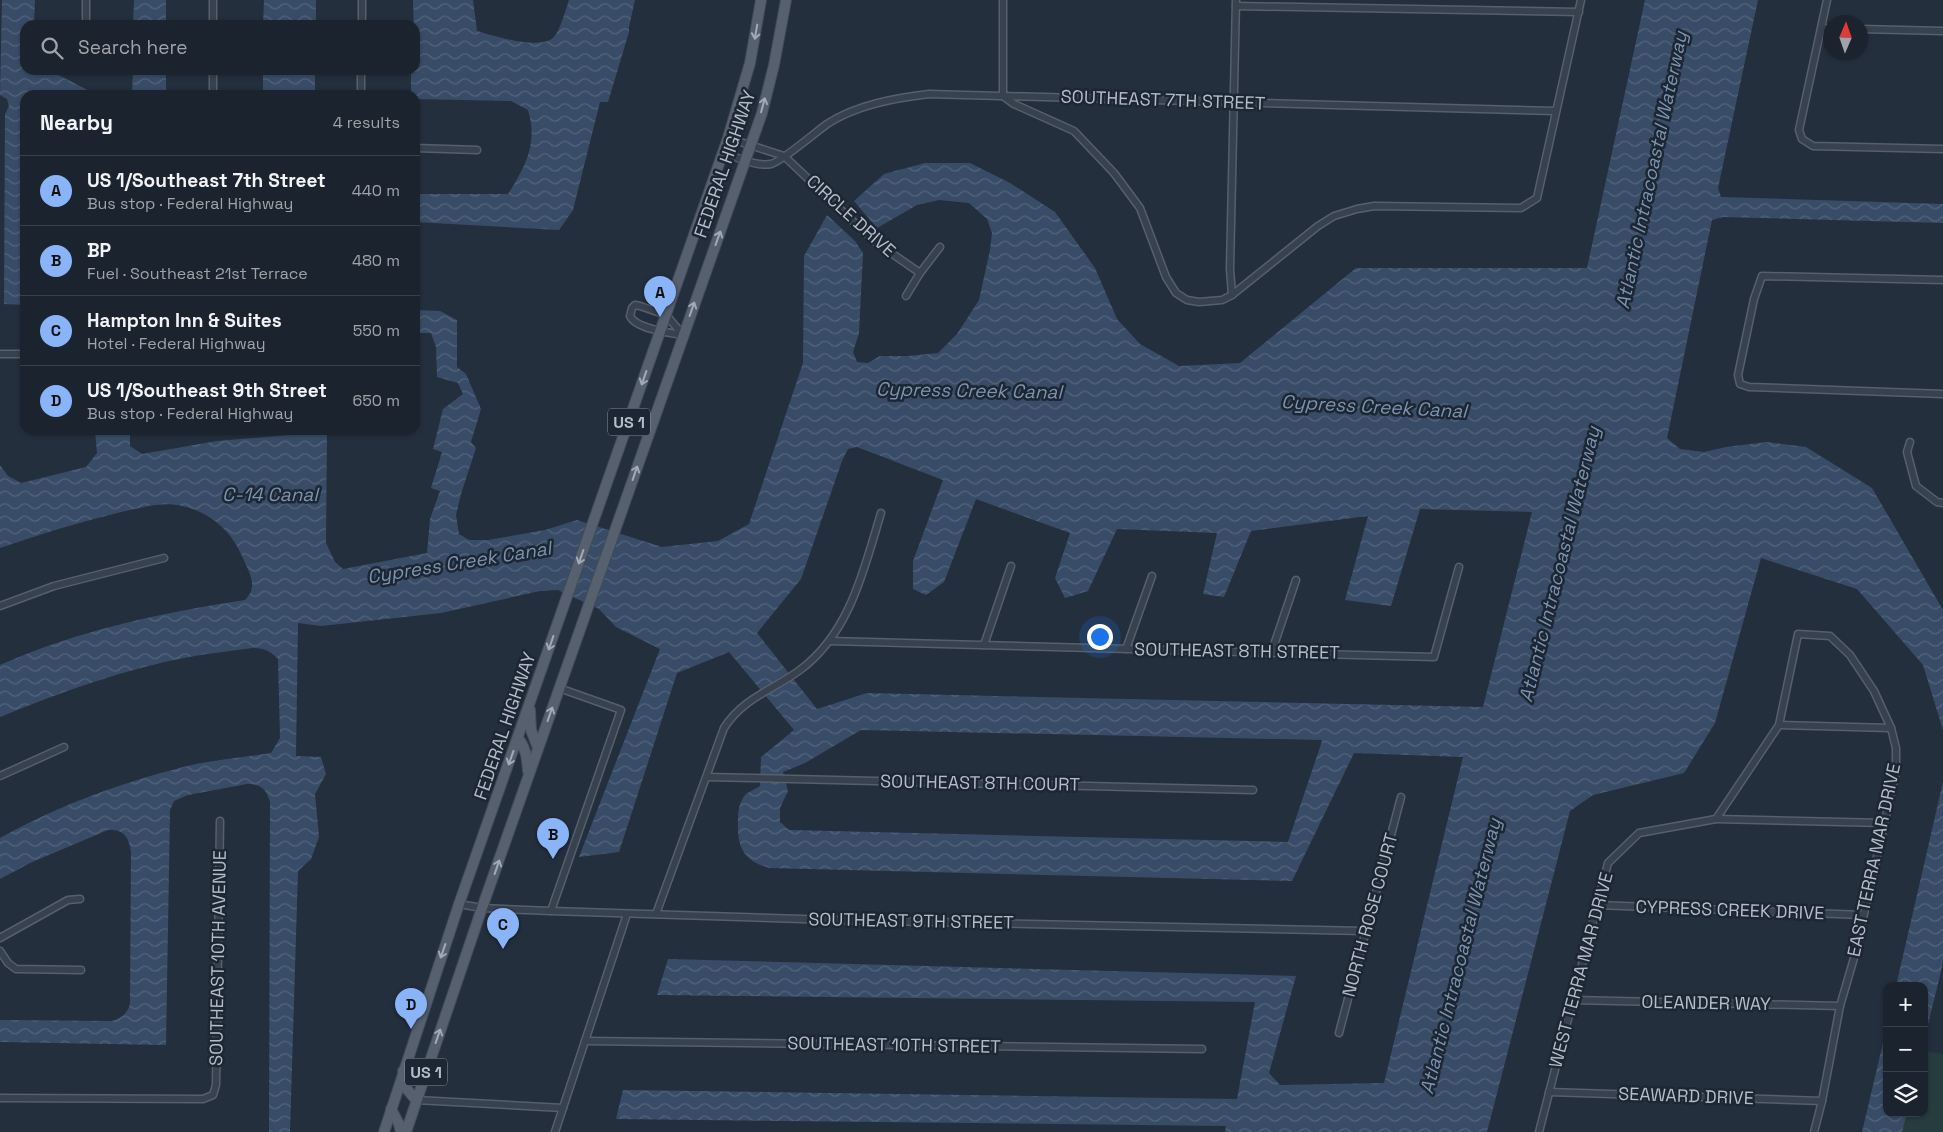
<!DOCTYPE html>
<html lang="en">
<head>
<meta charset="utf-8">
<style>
  :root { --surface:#1b232e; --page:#282f3a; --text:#f1f3f6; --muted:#a0a4aa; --line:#39404a; --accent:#8ab4f8 }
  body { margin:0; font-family:"Space Grotesk",sans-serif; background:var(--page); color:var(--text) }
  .controls { position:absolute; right:15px; bottom:15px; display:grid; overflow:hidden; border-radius:10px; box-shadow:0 1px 4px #0004 }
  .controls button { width:45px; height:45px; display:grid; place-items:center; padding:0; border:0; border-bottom:1px solid var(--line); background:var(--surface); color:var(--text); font:25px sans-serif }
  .compass { position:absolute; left:1823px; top:15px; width:45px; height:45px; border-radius:50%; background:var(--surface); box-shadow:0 1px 4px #0004; rotate:2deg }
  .you { position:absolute; left:1099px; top:636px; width:18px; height:18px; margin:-12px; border:4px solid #fff; border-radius:50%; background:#1a73e8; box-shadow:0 0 0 8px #1a73e833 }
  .badge { display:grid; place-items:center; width:32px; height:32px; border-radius:50%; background:var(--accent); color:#111; font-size:16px; font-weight:700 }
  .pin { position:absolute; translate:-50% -41px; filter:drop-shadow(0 1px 2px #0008) }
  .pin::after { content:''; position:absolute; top:26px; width:18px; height:15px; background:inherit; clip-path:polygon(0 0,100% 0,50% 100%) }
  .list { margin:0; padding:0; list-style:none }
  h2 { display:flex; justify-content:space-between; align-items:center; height:65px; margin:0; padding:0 20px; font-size:21px }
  h2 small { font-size:16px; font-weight:400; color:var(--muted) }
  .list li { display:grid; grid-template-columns:32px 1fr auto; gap:15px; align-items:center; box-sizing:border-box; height:70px; padding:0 20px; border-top:1px solid var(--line) }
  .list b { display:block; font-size:19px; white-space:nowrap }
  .list p { margin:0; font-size:16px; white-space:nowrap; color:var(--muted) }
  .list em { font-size:16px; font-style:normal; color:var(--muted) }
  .icon { flex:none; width:28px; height:28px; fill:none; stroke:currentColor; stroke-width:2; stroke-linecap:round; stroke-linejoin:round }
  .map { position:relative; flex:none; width:1943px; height:1132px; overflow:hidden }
  .search { position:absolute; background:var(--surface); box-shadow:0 1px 4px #0004; left:20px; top:20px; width:400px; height:55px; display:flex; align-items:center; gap:12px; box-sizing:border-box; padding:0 18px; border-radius:15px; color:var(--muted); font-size:19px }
  .panel { position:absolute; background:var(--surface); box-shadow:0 1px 4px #0004; left:20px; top:90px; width:400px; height:345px; border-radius:15px }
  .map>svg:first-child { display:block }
  .grass { fill:#263c3f }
  .water { fill:url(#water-waves); fill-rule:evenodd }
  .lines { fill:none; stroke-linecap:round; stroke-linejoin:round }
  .street-casing { stroke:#565f6c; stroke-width:9 }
  .primary-casing { stroke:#414a57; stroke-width:12 }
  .street { stroke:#38414e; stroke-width:6 }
  .primary { stroke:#56606e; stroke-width:10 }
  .oneway { stroke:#a1aab7 }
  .labels { text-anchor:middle; stroke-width:5; stroke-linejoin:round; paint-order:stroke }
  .shield { fill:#1d2633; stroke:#878f9c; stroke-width:1 }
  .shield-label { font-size:16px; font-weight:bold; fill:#b4bcc9 }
  .street-label { font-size:18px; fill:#b4bcc9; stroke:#1d2633 }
  .water-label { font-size:19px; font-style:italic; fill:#7c92b1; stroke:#1d2633 }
</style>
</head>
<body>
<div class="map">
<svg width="1943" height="1132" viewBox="0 0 1943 1132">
  <defs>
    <pattern id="water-waves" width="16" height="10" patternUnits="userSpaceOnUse" patternTransform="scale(1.25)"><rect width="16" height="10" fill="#394c67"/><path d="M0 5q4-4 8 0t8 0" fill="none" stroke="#53647b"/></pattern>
  </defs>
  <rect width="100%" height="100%" fill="#242f3e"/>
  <!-- grass -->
  <path class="grass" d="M1924,1051L1943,1054V1132H1902L1907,1113H1924Z"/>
  <!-- water -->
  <g class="water">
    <path d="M2,0H35L34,25H25V70H49L97,95H25V305L4,304L5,114L9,106L7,99L0,95Z"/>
    <path d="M134,0H166V25H133Z"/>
    <path d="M264,0H316V25H263Z"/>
    <path d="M413,0H473L477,31C495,36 540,51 554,37C560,31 566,9 569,0H635L629,27V32L608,102H600L573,210L559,230L415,222V194H508C526,166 538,143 528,110L511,101L415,99V95H411V70H415Z"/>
    <path d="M1645,0H1758L1718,188L1721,197L1943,204V223L1723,217L1712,220L1667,438L1680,449L1704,452L1726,447L1767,442L1806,447L1872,488L1943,610V730L1923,665L1857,589L1761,558L1715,723L1684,773L1593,795L1570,811L1487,1132H1225L1226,1126L616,1119L623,1090L1237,1099L1255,1002L657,995L668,959L1296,976L1269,1073L1280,1085L1384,1083L1463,757L1354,753L1292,881L769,868C742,860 737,846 738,820C738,811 739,802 746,794C750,791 756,789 760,786L761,757L794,730L729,652L677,673L619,852L579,857L660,649L616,627L599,609L558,590L540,591L441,613L321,626L298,623L296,756L321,757L326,774L315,794L319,837L311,859L298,871L290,1132H269L270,802C266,788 260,784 247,784L188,795L174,801L170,810L166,1045L0,1042V1020L112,1021C122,1018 127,1014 130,1004L131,852C129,837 124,829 108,830L30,863L0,879V838C61,804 128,780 196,764C220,759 246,757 271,753L280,738L278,659C270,651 265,648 253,648C232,651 210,653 189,657C124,669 61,692 0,717V665C79,630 161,613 245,600C259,586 249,573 243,558C232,532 211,512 182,506C161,501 141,508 121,512C80,522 40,534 0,548V465L8,476L21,483L86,467L97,453L95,430H130V446L142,454L217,441L290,435L291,430H327L326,543L335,562L343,569L427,553L430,519L440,491L431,488L442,452L433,449L443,409L463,394L458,383L437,377L436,347L431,333H415V310L440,311L457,320V367L466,374L481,409L471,442L476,448L461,494L456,515L459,534L469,540H488L545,530L577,520L662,547L718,541L749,524L803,363L804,256L827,215L855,241L863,253L859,333L853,352L857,362L868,363L880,356H908L938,353L957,334L979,300L990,250L992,233L987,219L969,203L939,200L917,205L877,228L854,201L884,174L925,163H970L1010,183L1055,212L1095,268L1117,319L1140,344L1179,366L1240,363L1356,268H1587ZM857,447L943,480L913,561V589L926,595L944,582L976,499L1070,533L1055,578L1065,598L1088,591L1117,529L1217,533L1203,594L1224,597L1251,531L1368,516L1345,600L1391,606L1420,509L1532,512L1483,707L867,693L817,709L757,633L801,579L842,461L848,449ZM861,730L1322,740V741L1288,842L789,830L780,822V808L788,791L783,772L805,763Z"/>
    <path d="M133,70H166V95H132Z"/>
    <rect x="263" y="70" width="52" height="25"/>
    <path d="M1943,782V963L1924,1041V986H1896Z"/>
    <path d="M1887,1026V1113H1907L1902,1132H1862Z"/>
  </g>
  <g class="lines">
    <defs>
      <g id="street">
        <path d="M1827,0L1799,130L1802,139L1813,146L1943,149"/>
        <path d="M1236,6L1579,12"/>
        <path d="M86,25V0"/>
        <path d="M213,25V0"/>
        <path d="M362,25V0"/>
        <path d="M1822,28L1830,29"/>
        <path d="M1860,29L1943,31"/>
        <path d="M213,95V70"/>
        <path d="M361,95V70"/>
        <path d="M1003,96L1014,104L1074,131L1114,173L1140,208L1166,277L1176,293L1187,300L1199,302L1222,300L1232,295L1318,226L1334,216L1357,209L1374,206L1521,208L1537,198L1581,0"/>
        <path d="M1003,96V0"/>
        <path d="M728,138L784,156L874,241L920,273L940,247"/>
        <path d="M415,148L477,150"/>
        <path d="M723,153C737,157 756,167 771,164C781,162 816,132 827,124C856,105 895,98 929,94L1556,111"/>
        <path d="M1943,280L1762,276L1754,299L1738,375L1740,384L1749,387L1943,394"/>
        <path d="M1232,295L1230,269L1236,0"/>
        <path d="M906,296L920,273"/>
        <path d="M635,305L640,306L666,315L683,335C670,333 636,329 630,316L632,308Z"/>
        <path d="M0,354H25"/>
        <path d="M1910,442L1907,452L1916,486L1937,502L1943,503"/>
        <path d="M0,606L54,586L164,558"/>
        <path d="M830,641L1434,657L1459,567"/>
        <path d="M984,645L1011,566"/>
        <path d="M1126,649L1152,576"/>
        <path d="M1272,651L1296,580"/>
        <path d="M1779,725L1891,728"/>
        <path d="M0,776L64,747"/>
        <path d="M707,777L1253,790"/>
        <path d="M1716,819L1884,823"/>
        <path d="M459,904L482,908L551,911L834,920L1364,931"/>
        <path d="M1597,905L1863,915"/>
        <path d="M551,911L621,710L559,688"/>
        <path d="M656,914L724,728C743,698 773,690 800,670C850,633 864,569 881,513"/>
        <path d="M0,938L68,900L80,899"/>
        <path d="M0,951L8,963L16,969L81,970"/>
        <path d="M1572,1000L1840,1006"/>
        <path d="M1339,1033L1401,797"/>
        <path d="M585,1041L1202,1049"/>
        <path d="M1549,1092L1822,1101"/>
        <path d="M0,1098L203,1099L213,1095L216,1085L220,821"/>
        <path d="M416,1100L563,1108"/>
        <path d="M555,1132L627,914"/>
        <path d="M1539,1132L1608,863L1639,833L1716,819L1779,725L1798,634L1830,636L1850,655L1874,691L1891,728L1896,748V772L1854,958L1840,1006L1822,1101L1814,1132"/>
      </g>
      <g id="primary">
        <path d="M530,710L531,730L538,748"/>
        <path d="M518,738C526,748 527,758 528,771"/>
        <path d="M403,1071L406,1088L416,1100"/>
        <path d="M391,1109L399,1124L401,1132"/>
        <path d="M384,1132L459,904L728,138L750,63L761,0"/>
        <path d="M406,1132L482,908L762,113L774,65L786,0"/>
      </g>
    </defs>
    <!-- street casing -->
    <use href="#street" class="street-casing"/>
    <!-- primary casing -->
    <use href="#primary" class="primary-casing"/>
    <!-- street -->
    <use href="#street" class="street"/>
    <!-- primary -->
    <use href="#primary" class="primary"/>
  </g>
  <!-- one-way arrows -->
  <defs><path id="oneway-shaft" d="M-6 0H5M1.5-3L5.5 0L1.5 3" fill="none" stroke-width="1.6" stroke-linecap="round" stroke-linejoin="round" transform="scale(1.25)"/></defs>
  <g class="oneway">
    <use href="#oneway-shaft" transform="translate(756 32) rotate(100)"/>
    <use href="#oneway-shaft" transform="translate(763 105) rotate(-75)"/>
    <use href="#oneway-shaft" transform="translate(718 238) rotate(-70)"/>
    <use href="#oneway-shaft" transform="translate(692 309) rotate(-71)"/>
    <use href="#oneway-shaft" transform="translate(644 378) rotate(109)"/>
    <use href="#oneway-shaft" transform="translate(635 473) rotate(-71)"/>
    <use href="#oneway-shaft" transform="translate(581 557) rotate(109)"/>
    <use href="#oneway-shaft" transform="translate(551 643) rotate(109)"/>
    <use href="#oneway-shaft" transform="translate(550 714) rotate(-71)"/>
    <use href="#oneway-shaft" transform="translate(511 758) rotate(109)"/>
    <use href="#oneway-shaft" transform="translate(497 867) rotate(-71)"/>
    <use href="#oneway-shaft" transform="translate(443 951) rotate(109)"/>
    <use href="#oneway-shaft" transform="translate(438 1036) rotate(-71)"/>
  </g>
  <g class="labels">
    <!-- shield labels -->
    <g class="shield">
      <rect x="608" y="408.5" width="42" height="27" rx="4"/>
      <rect x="405" y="1058.5" width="42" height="27" rx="4"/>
    </g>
    <g class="shield-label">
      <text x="629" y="428">US 1</text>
      <text x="426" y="1078">US 1</text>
    </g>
    <!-- street labels -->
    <g class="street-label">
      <text transform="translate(1163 100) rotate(2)" y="6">SOUTHEAST 7TH STREET</text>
      <text transform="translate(725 164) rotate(-71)" y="6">FEDERAL HIGHWAY</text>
      <text transform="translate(851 216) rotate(42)" y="6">CIRCLE DRIVE</text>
      <text transform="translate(1237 651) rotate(1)" y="6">SOUTHEAST 8TH STREET</text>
      <text transform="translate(505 726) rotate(-71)" y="6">FEDERAL HIGHWAY</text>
      <text transform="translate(980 783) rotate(1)" y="6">SOUTHEAST 8TH COURT</text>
      <text transform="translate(1874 860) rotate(-78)" y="6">EAST TERRA MAR DRIVE</text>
      <text transform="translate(1730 910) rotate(2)" y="6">CYPRESS CREEK DRIVE</text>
      <text transform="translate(1370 915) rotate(-75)" y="6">NORTH ROSE COURT</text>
      <text transform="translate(911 921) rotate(1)" y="6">SOUTHEAST 9TH STREET</text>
      <text transform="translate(218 958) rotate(-89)" y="6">SOUTHEAST 10TH AVENUE</text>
      <text transform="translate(1581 970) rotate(-75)" y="6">WEST TERRA MAR DRIVE</text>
      <text transform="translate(1706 1003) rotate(1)" y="6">OLEANDER WAY</text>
      <text transform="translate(894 1045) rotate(1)" y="6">SOUTHEAST 10TH STREET</text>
      <text transform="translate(1686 1096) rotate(2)" y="6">SEAWARD DRIVE</text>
    </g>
    <!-- water labels -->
    <g class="water-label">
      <text transform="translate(1651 170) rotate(-78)" y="7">Atlantic Intracoastal Waterway</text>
      <text transform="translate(969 390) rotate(1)" y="7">Cypress Creek Canal</text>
      <text transform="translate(1374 406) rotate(3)" y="7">Cypress Creek Canal</text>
      <text x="270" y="501">C-14 Canal</text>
      <text transform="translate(459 562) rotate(-9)" y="7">Cypress Creek Canal</text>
      <text transform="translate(1559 564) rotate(-76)" y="7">Atlantic Intracoastal Waterway</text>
      <text transform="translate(1460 956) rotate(-76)" y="7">Atlantic Intracoastal Waterway</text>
    </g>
  </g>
</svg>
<div class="controls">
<button>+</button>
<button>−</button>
<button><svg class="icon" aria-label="layers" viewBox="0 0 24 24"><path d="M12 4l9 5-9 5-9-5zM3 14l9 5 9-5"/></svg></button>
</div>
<svg class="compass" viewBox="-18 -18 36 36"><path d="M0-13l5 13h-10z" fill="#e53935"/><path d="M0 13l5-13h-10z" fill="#a0a4aa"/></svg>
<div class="you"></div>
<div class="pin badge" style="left:660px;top:317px">A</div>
<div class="pin badge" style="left:553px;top:859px">B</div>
<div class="pin badge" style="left:503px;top:949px">C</div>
<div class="pin badge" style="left:411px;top:1029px">D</div>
<div class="search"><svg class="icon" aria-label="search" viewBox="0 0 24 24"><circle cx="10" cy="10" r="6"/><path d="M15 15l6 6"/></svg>Search here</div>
<section class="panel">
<h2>Nearby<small>4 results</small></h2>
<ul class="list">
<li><span class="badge">A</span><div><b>US 1/Southeast 7th Street</b><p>Bus stop · Federal Highway</p></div><em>440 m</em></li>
<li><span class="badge">B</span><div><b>BP</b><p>Fuel · Southeast 21st Terrace</p></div><em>480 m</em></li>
<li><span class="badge">C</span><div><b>Hampton Inn &amp; Suites</b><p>Hotel · Federal Highway</p></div><em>550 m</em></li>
<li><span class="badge">D</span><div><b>US 1/Southeast 9th Street</b><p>Bus stop · Federal Highway</p></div><em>650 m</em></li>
</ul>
</section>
</div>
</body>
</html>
